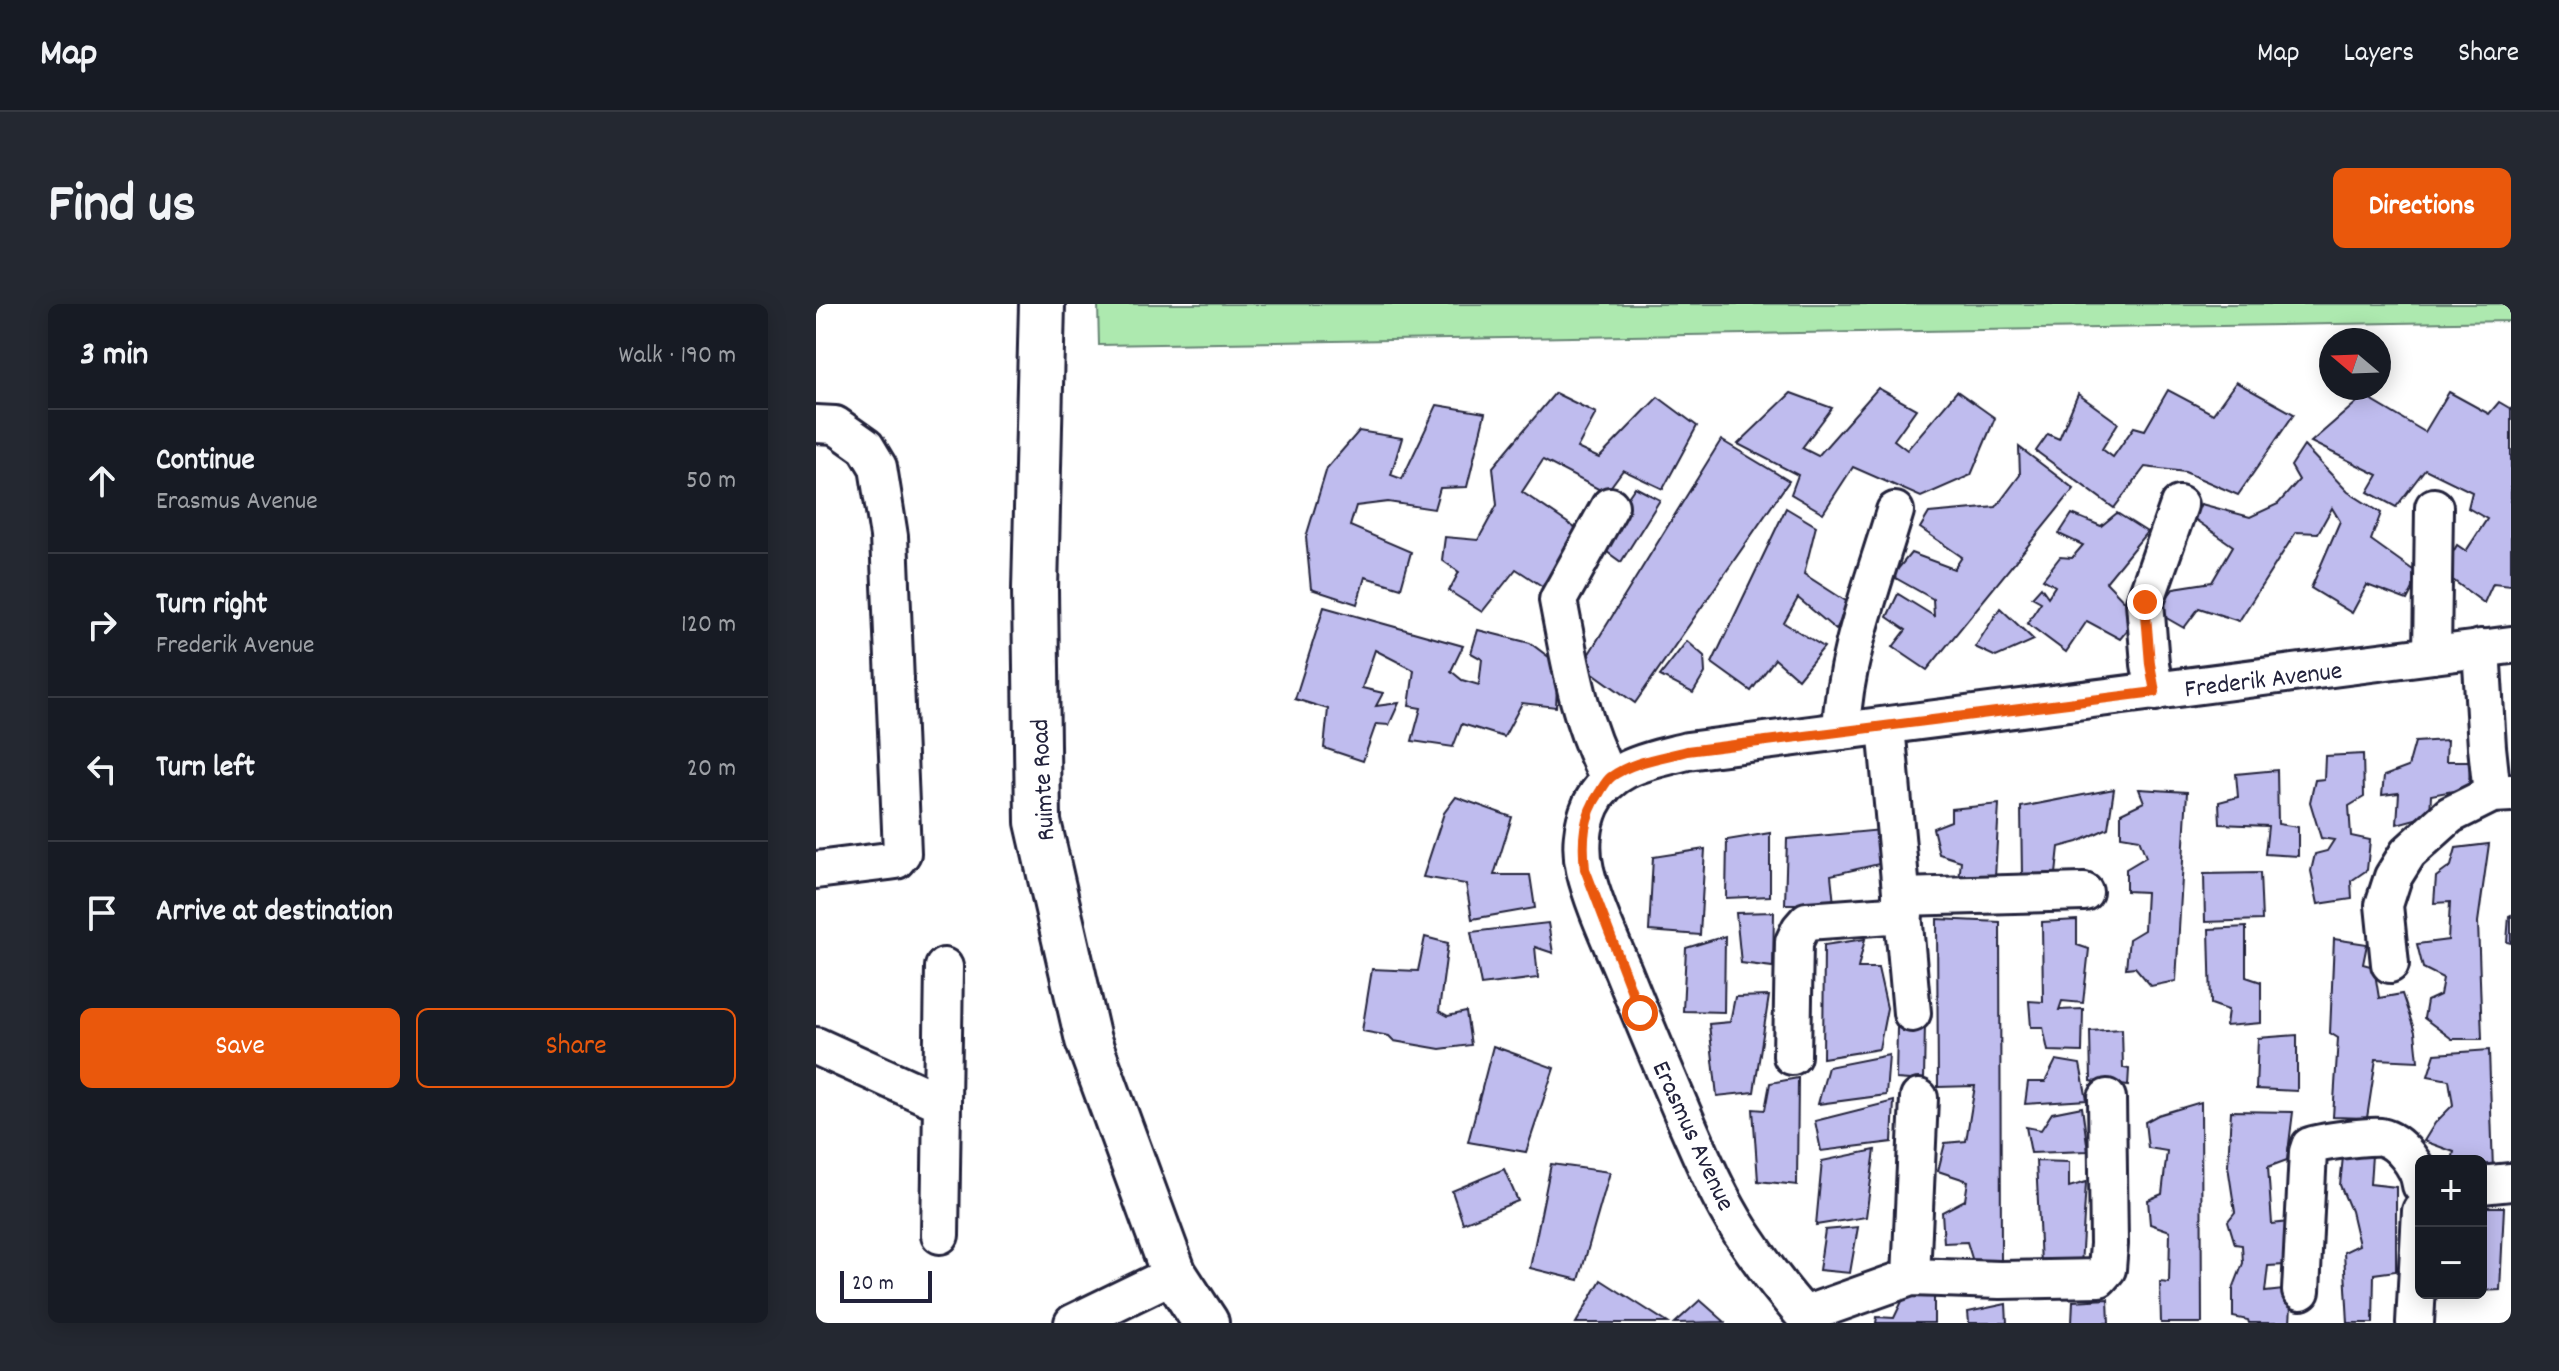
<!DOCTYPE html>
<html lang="en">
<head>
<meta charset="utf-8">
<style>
  :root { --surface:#171b24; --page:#242831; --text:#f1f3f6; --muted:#9ea1a6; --line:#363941; --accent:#ea580c }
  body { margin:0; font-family:Dekko,sans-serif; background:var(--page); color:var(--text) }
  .controls { position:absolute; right:24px; bottom:24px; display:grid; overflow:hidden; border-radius:12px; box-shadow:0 4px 20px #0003 }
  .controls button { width:72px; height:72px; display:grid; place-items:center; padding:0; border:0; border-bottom:2px solid var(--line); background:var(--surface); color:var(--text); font:40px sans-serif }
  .compass { position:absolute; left:1503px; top:24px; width:72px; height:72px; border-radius:50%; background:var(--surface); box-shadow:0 4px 20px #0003; rotate:289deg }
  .scale { position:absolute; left:24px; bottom:20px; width:92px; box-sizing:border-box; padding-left:8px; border:4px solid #22223b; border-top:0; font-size:22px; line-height:28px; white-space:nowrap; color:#22223b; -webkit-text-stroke:6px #fff; paint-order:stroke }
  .stop { position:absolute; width:24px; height:24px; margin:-18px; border:6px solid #ea580c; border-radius:50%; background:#fff }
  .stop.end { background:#ea580c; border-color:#fff; box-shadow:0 2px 8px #0008 }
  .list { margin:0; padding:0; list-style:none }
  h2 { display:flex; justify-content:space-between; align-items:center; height:104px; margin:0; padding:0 32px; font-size:34px }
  h2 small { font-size:26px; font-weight:400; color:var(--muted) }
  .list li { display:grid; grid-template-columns:52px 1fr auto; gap:24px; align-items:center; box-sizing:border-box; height:144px; padding:0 32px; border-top:2px solid var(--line) }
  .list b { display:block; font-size:30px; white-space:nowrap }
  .list p { margin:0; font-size:26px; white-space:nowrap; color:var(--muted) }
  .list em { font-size:26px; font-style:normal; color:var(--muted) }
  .actions { display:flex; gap:16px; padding:24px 32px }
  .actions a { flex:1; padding:18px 0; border:2px solid var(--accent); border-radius:12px; text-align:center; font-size:28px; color:var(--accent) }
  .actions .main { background:var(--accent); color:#fff }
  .icon { flex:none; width:44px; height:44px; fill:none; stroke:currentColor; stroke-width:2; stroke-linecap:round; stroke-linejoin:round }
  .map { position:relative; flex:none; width:1695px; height:1019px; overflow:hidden; border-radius:12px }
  header { display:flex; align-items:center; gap:48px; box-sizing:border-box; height:112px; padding:0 40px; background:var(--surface); border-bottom:2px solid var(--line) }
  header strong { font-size:38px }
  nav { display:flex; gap:44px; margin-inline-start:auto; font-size:28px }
  .intro { display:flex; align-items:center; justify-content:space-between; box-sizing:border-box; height:192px; padding:0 48px }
  h1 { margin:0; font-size:56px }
  .button { padding:20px 36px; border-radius:12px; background:var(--accent); color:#fff; font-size:28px; font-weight:700 }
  main { display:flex; gap:48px; padding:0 48px }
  aside { flex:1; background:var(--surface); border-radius:12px; box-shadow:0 4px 20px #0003 }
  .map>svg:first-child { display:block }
  .green { fill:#ade9af; stroke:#688675; stroke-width:2 }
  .building { fill:#bfbcee; stroke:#22223b; stroke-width:2 }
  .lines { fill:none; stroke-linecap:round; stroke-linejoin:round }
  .minor-casing { stroke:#22223b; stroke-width:42 }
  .secondary-casing { stroke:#22223b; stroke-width:50 }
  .minor { stroke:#fff; stroke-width:36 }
  .secondary { stroke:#fff; stroke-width:44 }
  .route { stroke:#ea580c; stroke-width:10 }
  .labels { text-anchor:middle; stroke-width:8; stroke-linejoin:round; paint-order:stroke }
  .street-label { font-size:26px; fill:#22223b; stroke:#fff }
</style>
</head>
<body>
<header>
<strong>Map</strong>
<nav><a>Map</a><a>Layers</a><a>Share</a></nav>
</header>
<div class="intro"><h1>Find us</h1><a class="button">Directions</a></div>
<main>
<aside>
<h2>3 min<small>Walk · 190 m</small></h2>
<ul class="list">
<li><svg class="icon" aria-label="ahead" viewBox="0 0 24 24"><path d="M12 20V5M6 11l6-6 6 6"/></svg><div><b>Continue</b><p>Erasmus Avenue</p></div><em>50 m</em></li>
<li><svg class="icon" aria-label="right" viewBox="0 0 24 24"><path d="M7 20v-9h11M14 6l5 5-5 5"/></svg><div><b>Turn right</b><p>Frederik Avenue</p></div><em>120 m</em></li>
<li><svg class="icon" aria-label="left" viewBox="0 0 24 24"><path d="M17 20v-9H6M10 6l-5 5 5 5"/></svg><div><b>Turn left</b></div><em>20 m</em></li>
<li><svg class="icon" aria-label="arrive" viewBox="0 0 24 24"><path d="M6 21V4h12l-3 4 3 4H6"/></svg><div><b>Arrive at destination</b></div></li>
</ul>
<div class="actions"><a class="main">Save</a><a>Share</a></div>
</aside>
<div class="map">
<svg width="1695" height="1019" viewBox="0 0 1695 1019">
  <rect width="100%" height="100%" fill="#fff"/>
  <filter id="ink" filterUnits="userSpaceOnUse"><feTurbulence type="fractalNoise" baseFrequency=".0125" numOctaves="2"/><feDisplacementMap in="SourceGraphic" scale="16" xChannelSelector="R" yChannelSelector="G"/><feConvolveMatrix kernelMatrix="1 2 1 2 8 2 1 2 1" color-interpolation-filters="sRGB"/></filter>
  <g filter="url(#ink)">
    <!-- green -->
    <path class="green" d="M282,0H1695V17L283,41Z"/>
    <!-- building -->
    <g class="building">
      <path d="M1420,78L1478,110L1422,191L1369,168L1329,163L1298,204L1220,147L1232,130L1243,135L1262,90L1302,119L1286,145L1297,153L1318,123L1329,126L1352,86L1397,110Z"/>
      <path d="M1062,84L1100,105L1078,136L1091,146L1141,87L1179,114L1155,171L1105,193L1037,163L1007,209L975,190L982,171L922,140L975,89L1016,104L986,144L1002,152Z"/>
      <path d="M1633,88L1673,110L1683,98L1695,105V281L1677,279L1668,299L1626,268L1641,241L1650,247L1671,215L1652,204L1656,188L1609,165L1580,203L1552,188L1562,171L1495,138L1548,92L1609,128Z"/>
      <path d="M739,89L780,109L761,144L783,154L842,93L881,122L847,185L807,166L790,189L727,156L706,188L765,228L726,282L700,265L666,308L633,287L643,268L626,256L629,233L662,236L681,201L677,163Z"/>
      <path d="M621,101L669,109L651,183L624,184L618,205L572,198L540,202L534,222L595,248L585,284L549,273L541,300L495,285L490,233L511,164L543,127L586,134L575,171L586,175Z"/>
      <path d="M905,136L973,177L819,399L766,361Z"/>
      <path d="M1488,142L1532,188L1565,209L1555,236L1604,271L1591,296L1551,281L1536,309L1495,284L1524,217L1516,204L1502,229L1480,228L1423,317L1383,304L1368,324L1340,308L1358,284L1396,278L1417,242L1377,214L1385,200L1434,213L1462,200L1483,176L1475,162Z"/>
      <path d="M1203,143L1258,185L1111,366L1077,343L1090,326L1071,313L1082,290L1118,312L1117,295L1076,272L1095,249L1138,265L1146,253L1104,224L1113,209L1180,203L1204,171Z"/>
      <path d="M819,183L844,196L805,258L780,240Z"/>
      <path d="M970,204L1000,222L988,270L1033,299L1020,326L982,294L968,319L1008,343L982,375L959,355L935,387L896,359Z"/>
      <path d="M1301,209L1331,228L1290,278L1323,312L1304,335L1271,317L1250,348L1211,319L1225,298L1216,293L1225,283L1232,293L1239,282L1227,275L1244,253L1256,254L1267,241L1243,230L1256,210L1285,222Z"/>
      <path d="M508,303L647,342L635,367L646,376L663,381L666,355L655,349L662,326L714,339L742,360L740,403L706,399L688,433L646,420L637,443L596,437L605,404L593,402L598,366L559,346L546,384L567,389L560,402L583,399L573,421L560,420L547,457L508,444L512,405L479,395Z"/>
      <path d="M1184,304L1218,336L1180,353L1159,343Z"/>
      <path d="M871,337L888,352L889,369L877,389L844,372Z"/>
      <path d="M1631,436L1630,457H1654L1653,484L1615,491L1614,511L1581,520L1583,489L1566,491L1568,472L1592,463L1599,438Z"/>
      <path d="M1547,450L1548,493L1533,502L1535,532L1554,536L1551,566L1535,577L1536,595L1502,600L1495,567L1499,550L1511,547L1518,536L1505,534L1494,498L1499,476L1508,475L1509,452Z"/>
      <path d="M1461,466L1462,520L1482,523V552L1449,550L1452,522L1404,520L1403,498L1422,493L1420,470Z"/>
      <path d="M1298,485L1292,524L1262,538L1243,543L1240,570L1206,571L1205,503Z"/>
      <path d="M1323,485L1371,488L1360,677L1335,682L1319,663L1310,664L1313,635L1328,626L1330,588L1310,587V565L1330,553L1323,535L1305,532V509L1328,498Z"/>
      <path d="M640,493L696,513L678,571H714L719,604L656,615L650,580L607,573L628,509Z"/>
      <path d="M1183,500L1179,574L1143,576L1145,557L1123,550L1117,524L1135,517V505Z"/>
      <path d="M1065,526L1063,560L1015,571L1018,600H969L971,535Z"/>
      <path d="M954,529V592L910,594L911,536Z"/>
      <path d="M1673,540L1662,618L1666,735H1636L1608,714L1611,697L1624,691L1627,674L1607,664L1601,640L1632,636L1634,598L1618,599L1620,573L1635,562L1640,544Z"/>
      <path d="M889,545L884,631L833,627L837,553Z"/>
      <path d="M1444,569L1446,616L1389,618L1388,570Z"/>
      <path d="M958,608L957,663L925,659L920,609Z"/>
      <path d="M1695,611V639L1691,638L1693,612Z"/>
      <path d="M1121,615L1184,618L1185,958L1158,961L1151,938L1128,939L1126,908L1149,896L1152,877L1122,867L1129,839L1150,837L1159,782L1122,783Z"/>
      <path d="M1261,616V641L1273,645L1267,699L1246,697L1243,706L1267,705L1266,748L1232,747L1227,723H1215L1213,697L1227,698L1226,618Z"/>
      <path d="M732,619L737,649L719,643L722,674L665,681L655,628Z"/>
      <path d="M1430,623V673L1445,678V719L1410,722L1412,706L1395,700L1393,625Z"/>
      <path d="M909,632L908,708L867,707L870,644Z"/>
      <path d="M609,633L632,639L623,707L632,712L650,708L655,741L624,745L578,737L573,732L546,727L556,665L602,667Z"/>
      <path d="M1049,635L1042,664H1062L1071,704L1063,745L1007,754L1008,641Z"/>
      <path d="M1518,635L1551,640L1547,660L1558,663L1563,694L1586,690L1599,728L1602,757L1560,755L1551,814L1517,813L1522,734L1514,729Z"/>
      <path d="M953,692L938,788L901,792L893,720L914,718L919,693Z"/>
      <path d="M1109,717L1108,777L1080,775L1081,723Z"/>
      <path d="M1306,725L1307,764L1313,765L1312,782L1275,777L1274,727Z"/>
      <path d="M1481,731V787L1440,785L1442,734Z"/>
      <path d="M677,742L738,764L710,848L652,838Z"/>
      <path d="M1673,746L1677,866L1665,868V857H1636L1638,848L1608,837L1619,819L1637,801L1633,776L1612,772L1619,750Z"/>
      <path d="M1073,751L1070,791L1002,800L1012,763Z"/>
      <path d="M1240,756L1264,760L1271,796L1209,800L1212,778H1229Z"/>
      <path d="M982,774L981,881L942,877L937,805L949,806L954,779Z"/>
      <path d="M1078,797L1076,838L1005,847L999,817Z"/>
      <path d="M1385,798L1386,1019H1345L1344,978L1353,979L1354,927L1334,920L1332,896L1346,890L1351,847L1332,844L1329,818L1342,811Z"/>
      <path d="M1266,803L1272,847L1215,849L1210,823L1225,826L1236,809Z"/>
      <path d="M1415,807L1477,808L1471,856L1452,863L1456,920L1473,918L1469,961L1452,962L1449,988L1476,985L1474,1019H1433L1432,1016L1417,1013V985L1427,959L1426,941L1419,940L1412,917L1419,908L1412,862Z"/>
      <path d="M1059,846L1050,913L1000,921L1006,857Z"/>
      <path d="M1556,851L1554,880L1580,883V967L1558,970L1557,1019H1532L1528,948L1543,941L1535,907L1524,881L1527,853Z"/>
      <path d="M1220,857L1253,858V883L1270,878L1265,962L1225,960Z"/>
      <path d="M735,860L794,868L763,976L714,964Z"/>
      <path d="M688,865L702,897L647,919L636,887Z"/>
      <path d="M1665,903H1688L1684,986L1665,987Z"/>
      <path d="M1042,923L1034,969L1003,966L1009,926Z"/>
      <path d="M785,976L852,1019H760Z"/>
      <path d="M1118,985V1019H1060L1061,1013L1078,1014L1089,991Z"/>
      <path d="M1292,995L1293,1019H1256L1257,997Z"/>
      <path d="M884,996L909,1018L859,1019Z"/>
      <path d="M1190,1000L1191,1019H1153L1152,1008Z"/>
    </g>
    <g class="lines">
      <defs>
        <g id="minor">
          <path d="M0,120L19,121L50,143L62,163L73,232L86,549L80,556L73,557L0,566"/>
          <path d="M1665,344L1671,443L1676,490L1695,489"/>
          <path d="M1616,351L1618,203"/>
          <path d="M1339,388L1334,360L1329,298L1363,201"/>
          <path d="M1070,422L1096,709"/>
          <path d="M1025,427C1028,352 1058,278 1079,207"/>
          <path d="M793,474C763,418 754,358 742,296L794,202"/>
          <path d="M1085,593L1268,588"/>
          <path d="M1574,660L1568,601L1577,573L1592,549L1634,511L1676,490"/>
          <path d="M0,742L126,799L124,931"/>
          <path d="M976,752L978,638L984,625L991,617L1088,610"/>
          <path d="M126,799L128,663"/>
          <path d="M1665,881L1695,878"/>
          <path d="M1095,973L1103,794"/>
          <path d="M1485,987L1492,848L1494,842C1503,838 1557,831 1565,833C1584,837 1603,863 1605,881"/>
          <path d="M988,1011L1095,973L1184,976L1283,974L1291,965L1293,940L1291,794"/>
          <path d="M257,1019L358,970"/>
          <path d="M995,1019C969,991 946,960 925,928C901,891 884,849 866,808C847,763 828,719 810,674C796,639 778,603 769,566C764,545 766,521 775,501C794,462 833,457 871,447L1695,341"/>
          <path d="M1599,1019L1605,907"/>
        </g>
        <path id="secondary" d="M226,0L219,286L222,518L272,736L358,970L390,1019"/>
      </defs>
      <!-- minor casing -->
      <use href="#minor" class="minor-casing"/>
      <!-- secondary casing -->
      <use href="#secondary" class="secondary-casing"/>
      <!-- minor -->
      <use href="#minor" class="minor"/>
      <!-- secondary -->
      <use href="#secondary" class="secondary"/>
    </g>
  </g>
  <g class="lines" filter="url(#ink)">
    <!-- route -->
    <path class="route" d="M824,709L769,565C766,537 767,512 784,488C787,483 790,477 795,473C816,457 846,454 871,447L1339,388L1334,360L1329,298"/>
  </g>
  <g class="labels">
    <!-- street labels -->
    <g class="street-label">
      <text transform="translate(1447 374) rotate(-7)" y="9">Frederik Avenue</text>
      <text transform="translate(225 476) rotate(-93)" y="9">Ruimte Road</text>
      <text transform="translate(879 831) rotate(65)" y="9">Erasmus Avenue</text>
    </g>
  </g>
</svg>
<div class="controls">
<button>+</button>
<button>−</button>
</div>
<svg class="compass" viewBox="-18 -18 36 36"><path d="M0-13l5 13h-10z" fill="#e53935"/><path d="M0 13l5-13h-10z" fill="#9ea1a6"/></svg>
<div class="scale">20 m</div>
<div class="stop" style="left:824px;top:709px"></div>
<div class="stop end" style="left:1329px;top:298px"></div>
</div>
</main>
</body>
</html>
